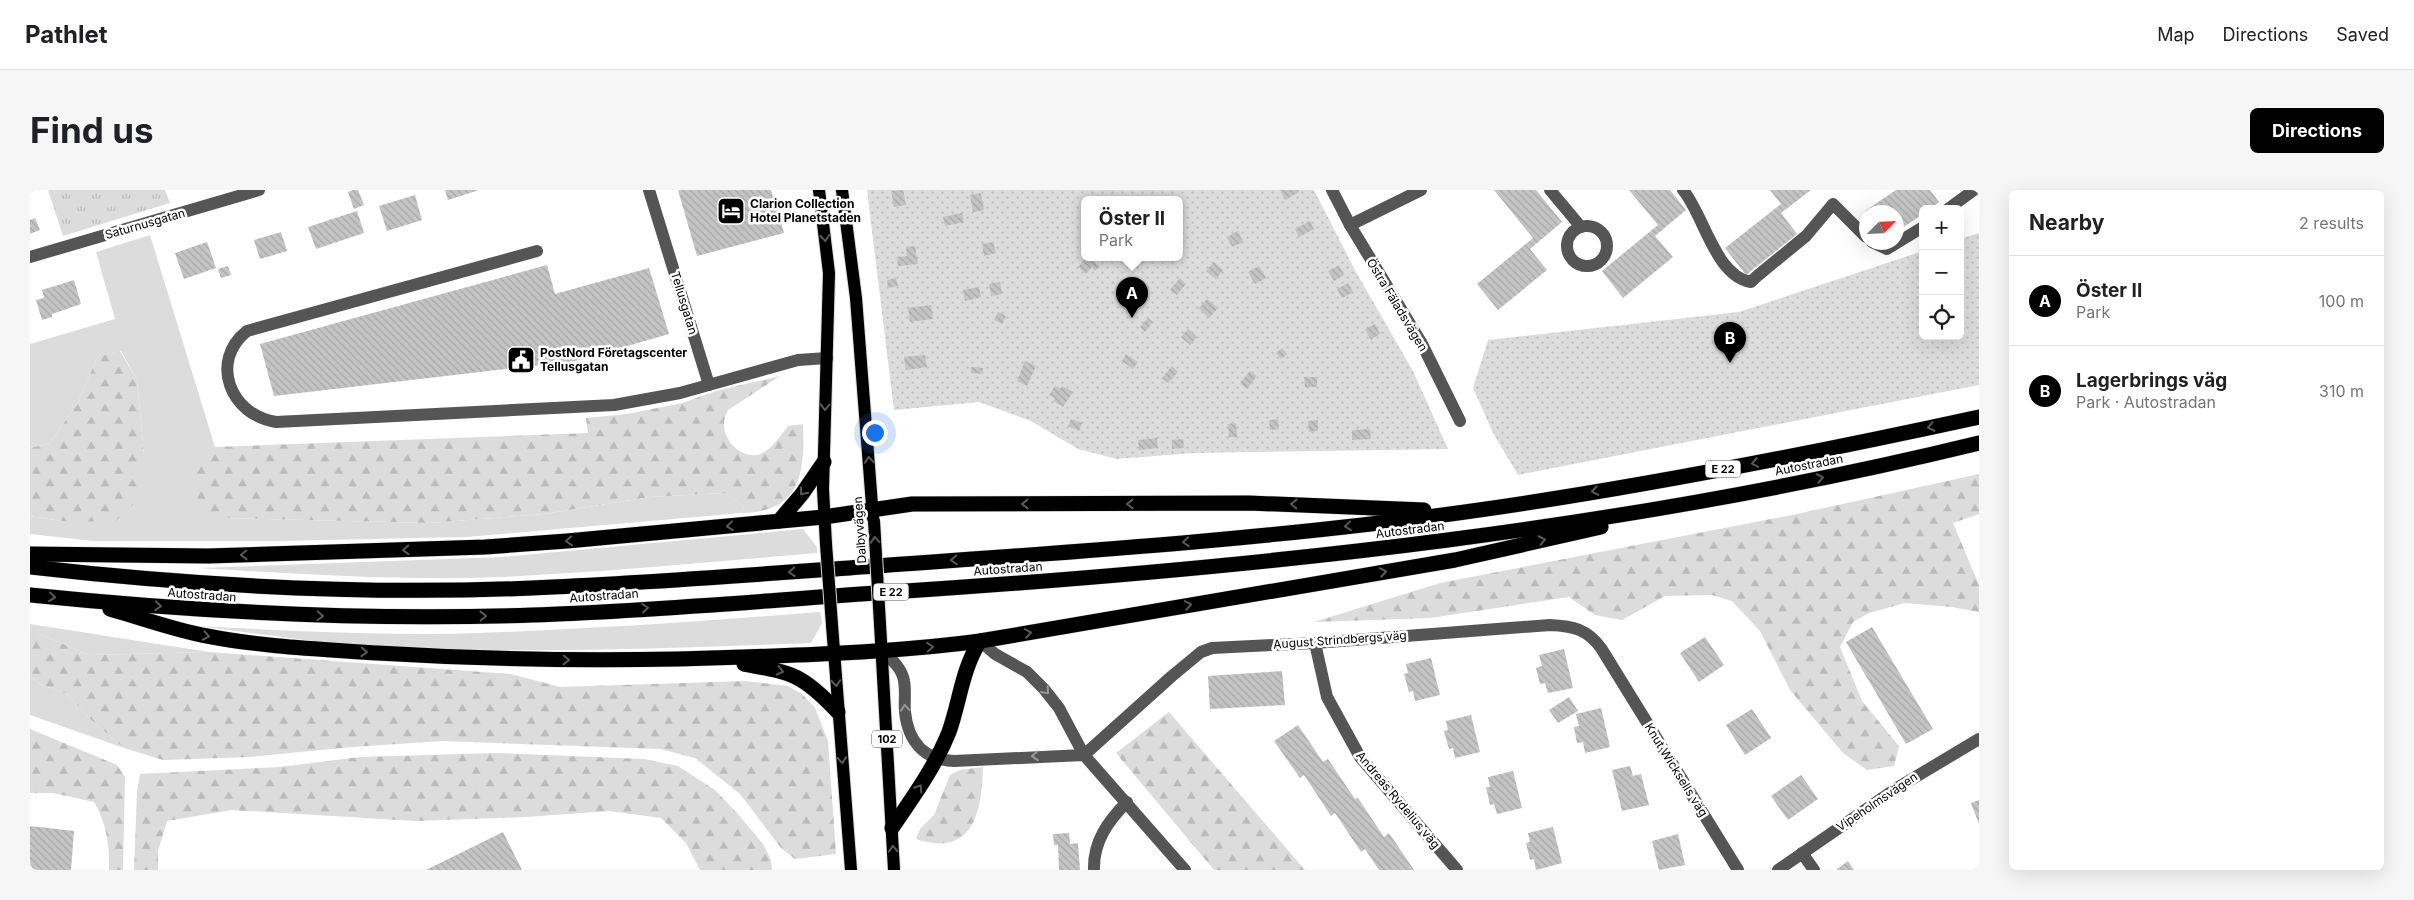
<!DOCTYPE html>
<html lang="en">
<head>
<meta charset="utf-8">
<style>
  :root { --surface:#fff; --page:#f6f6f6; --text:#202124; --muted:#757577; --line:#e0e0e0; --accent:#000 }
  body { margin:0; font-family:Inter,sans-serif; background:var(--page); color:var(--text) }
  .controls { position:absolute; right:15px; top:15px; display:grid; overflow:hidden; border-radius:8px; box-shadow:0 5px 20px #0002 }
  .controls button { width:45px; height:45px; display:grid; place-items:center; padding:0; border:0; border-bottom:1px solid var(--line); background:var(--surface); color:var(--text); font:25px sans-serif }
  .compass { position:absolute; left:1829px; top:15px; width:45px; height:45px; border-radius:50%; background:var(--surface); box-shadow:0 5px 20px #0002; rotate:66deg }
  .you { position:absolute; left:844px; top:242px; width:18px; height:18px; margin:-12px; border:4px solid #fff; border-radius:50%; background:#1a73e8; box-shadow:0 0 0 8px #1a73e833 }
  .badge { display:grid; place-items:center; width:32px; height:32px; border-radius:50%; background:var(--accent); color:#fff; font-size:16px; font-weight:700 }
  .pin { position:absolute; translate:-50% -41px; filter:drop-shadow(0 1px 2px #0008) }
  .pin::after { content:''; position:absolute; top:26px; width:18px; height:15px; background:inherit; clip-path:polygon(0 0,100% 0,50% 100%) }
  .popup { position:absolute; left:1051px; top:6px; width:102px; height:65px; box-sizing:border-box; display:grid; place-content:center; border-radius:8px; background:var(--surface); filter:drop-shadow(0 1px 4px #0005); font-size:16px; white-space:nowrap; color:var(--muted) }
  .popup b { font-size:19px; color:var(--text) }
  .popup::after { content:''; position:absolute; left:50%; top:100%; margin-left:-10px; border:10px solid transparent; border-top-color:var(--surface) }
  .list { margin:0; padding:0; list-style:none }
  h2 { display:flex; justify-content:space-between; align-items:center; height:65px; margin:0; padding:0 20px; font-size:21px }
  h2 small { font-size:16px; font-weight:400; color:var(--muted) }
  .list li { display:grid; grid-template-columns:32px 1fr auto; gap:15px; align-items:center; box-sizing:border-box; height:90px; padding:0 20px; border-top:1px solid var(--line) }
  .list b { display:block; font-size:19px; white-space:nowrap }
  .list p { margin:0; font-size:16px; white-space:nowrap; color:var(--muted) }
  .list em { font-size:16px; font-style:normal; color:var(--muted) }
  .icon { flex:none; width:28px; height:28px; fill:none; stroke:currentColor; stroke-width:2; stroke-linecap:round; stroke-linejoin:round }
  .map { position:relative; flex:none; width:1949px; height:680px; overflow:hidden; border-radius:8px }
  header { display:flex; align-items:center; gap:30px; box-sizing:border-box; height:70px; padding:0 25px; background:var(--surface); border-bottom:1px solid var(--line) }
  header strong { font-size:24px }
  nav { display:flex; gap:28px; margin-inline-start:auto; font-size:18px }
  .intro { display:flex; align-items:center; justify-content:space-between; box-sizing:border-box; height:120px; padding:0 30px }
  h1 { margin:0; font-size:35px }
  .button { padding:12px 22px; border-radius:8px; background:var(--accent); color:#fff; font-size:18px; font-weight:700 }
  main { display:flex; gap:30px; padding:0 30px }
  aside { flex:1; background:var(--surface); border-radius:8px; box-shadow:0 5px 20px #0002 }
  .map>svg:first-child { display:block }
  .grass { fill:#dcdcdc }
  .forest { fill:url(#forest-firs) }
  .park { fill:url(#park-tufts) }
  .garden { fill:url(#garden-dots); fill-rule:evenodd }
  .building { fill:url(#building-back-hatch) }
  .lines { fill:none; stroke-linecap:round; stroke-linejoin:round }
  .major-casing { stroke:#dbdbdb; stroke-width:14 }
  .highway-casing { stroke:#dbdbdb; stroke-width:16 }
  .minor { stroke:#555; stroke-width:12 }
  .major { stroke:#000; stroke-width:12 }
  .highway { stroke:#000; stroke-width:15 }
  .major-bridge-casing { stroke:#dbdbdb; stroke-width:14; stroke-linecap:butt }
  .major-bridge { stroke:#000; stroke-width:12 }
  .oneway { stroke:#595959 }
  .oneway2 { stroke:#999 }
  .labels { text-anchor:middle; stroke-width:5; stroke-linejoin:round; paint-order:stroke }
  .shield { fill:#fff; stroke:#4c4c4c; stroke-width:1 }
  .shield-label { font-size:11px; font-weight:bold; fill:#000 }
  .poi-label { font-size:12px; font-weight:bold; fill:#000; stroke:#fff; text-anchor:start }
  .street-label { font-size:12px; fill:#000; stroke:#fff }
</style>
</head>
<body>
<header>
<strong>Pathlet</strong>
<nav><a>Map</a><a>Directions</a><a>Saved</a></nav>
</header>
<div class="intro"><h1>Find us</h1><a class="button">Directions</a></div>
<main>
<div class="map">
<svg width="1949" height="680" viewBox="0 0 1949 680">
  <defs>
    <pattern id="forest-firs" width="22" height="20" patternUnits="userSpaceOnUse" patternTransform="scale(1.25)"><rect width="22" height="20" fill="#dcdcdc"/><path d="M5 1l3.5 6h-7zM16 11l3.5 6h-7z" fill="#bbb"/></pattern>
    <pattern id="park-tufts" width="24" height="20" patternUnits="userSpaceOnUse" patternTransform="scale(1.25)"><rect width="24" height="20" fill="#dcdcdc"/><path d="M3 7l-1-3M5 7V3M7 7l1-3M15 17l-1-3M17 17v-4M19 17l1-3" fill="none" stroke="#bbb"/></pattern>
    <pattern id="garden-dots" width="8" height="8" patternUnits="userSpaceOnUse" patternTransform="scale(1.25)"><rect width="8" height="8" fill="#dcdcdc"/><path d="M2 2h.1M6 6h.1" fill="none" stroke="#bbb" stroke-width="1.8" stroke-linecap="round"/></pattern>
    <pattern id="building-back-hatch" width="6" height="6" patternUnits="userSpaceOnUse" patternTransform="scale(1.25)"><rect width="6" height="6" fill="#c4c4c4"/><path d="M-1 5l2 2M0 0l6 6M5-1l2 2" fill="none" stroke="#a7a7a7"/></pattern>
  </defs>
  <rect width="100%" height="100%" fill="#fff"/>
  <!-- grass -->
  <g class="grass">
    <path d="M120,45L185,257L168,262L193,328L400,333L514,324L620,307L694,303L714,316L711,323L437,347L249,351H63L0,344V326L38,332L114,264L107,190L91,161L68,166L47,214L20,253L0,258V154L85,129L66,62Z"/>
    <path d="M773,339L787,357V363C682,372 577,382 471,387C370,391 269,384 169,378L472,367Z"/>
    <path d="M790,422L792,433L781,453C620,459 456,466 294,452C252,448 209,441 167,436C261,441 356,446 450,443C564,439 677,431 790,422Z"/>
    <path d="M0,434L179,462L59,465L7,443H0Z"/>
    <path d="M0,487L12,495L37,504L61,530L94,558L0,525Z"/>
  </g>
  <!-- forest -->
  <g class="forest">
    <path d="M90,161L107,190L114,264L107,311L86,331L38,332L0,326V258L20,253L47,214L68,166Z"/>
    <path d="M750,186L698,220C696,225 693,231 694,236C695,251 710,267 726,265C740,263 750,246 758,236L773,234C775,285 770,322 711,323L714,316L694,303L620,307L514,324L400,333L193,328L171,319L161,284L168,261L185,257L558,243L556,228L597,224L652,213L689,200Z"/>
    <path d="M1949,284V324L1923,333L1949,395V422L1922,417L1875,413L1839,423L1823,432L1810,457L1832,511L1869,556L1864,576L1837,580L1813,563L1760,500L1730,441L1702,411L1682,405L1635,406L1592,430L1565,425L1539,407L1400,428L1284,432L1410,393L1767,324Z"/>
    <path d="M0,443H7L59,465L179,462L481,484L530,497L715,491L758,496L772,504L785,518L798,551L806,664L765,669L751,658L710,604L665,568L630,559L412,551L322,557L220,567L133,570L94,558L61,530L37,504L12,495L0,487Z"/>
    <path d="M1139,522L1275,680H1184L1086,563Z"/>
    <path d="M0,539L87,575L95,587L93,680H79C80,657 76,631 64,612L23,603H0Z"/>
    <path d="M466,563L614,569L648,576L685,600L707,623L733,654L741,670L742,680H670L656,653L631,628L579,621L496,627L385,631L202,620L137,631L128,661V680H104L107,602L110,584L250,577L330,567Z"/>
    <path d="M953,577C952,622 943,668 886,649L890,639L904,625L920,585L930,580Z"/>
  </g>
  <!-- park -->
  <path class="park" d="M18,0H135L140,13L33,46Z"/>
  <!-- garden -->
  <g class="garden">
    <path d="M837,0H1284L1326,82L1383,181L1418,259L1163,263L1087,269L1048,259L1001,231L949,212L864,220ZM1054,9H1150V67H1054Z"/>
    <path d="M1949,43V195L1488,285L1463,243L1443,198L1458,150L1709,122L1893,61V146H1930V49Z"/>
  </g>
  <!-- building -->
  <g class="building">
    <path d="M323,0H328L334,15L324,19L318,2Z"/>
    <path d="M415,0H449L418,10Z"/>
    <path d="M648,0H741L754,43L667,66Z"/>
    <path d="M873,0L876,15L864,17L861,1Z"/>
    <path d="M1250,0H1268L1269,2L1255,10Z"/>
    <path d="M1464,0H1506L1532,32L1500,59L1517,80L1468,120L1447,94L1503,48Z"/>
    <path d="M1599,0H1640L1656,20L1625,46L1643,67L1593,108L1572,81L1628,35Z"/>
    <path d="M1740,0H1781L1751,23L1767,44L1716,85L1695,58L1751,14Z"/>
    <path d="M1866,0H1900L1909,12L1900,19H1893V24L1866,42V22L1835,21Z"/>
    <path d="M951,3L954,20L943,22L940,5Z"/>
    <path d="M385,5L392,30L357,41L349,16Z"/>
    <path d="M327,21L334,43L286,59L278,37Z"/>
    <path d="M932,23L934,32L915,36L913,27Z"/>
    <path d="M5,28L10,40L0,44V30Z"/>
    <path d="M1280,31L1284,39L1269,47L1265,39Z"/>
    <path d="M1208,41L1213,52L1202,57L1197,47Z"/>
    <path d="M251,42L257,61L230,69L224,50Z"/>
    <path d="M177,52L186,78L154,89L145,63Z"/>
    <path d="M963,52L966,63L954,66L952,54Z"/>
    <path d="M885,56L888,74L868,76L867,67L877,66L876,57Z"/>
    <path d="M1057,67L1070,76L1065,81L1062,77L1056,84L1048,77Z"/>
    <path d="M1184,72L1193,80L1186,89L1176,81Z"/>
    <path d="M517,75L525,104L619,78L639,144L545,171L244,206L230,154Z"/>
    <path d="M1309,75L1314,85L1304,91L1298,81Z"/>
    <path d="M198,76L201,85L191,88L188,79Z"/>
    <path d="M1229,76L1236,88L1225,94L1218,82Z"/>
    <path d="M866,88L868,96L858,98L857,90Z"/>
    <path d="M1150,88L1156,94L1147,105L1140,100Z"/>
    <path d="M44,90L51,114L22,124V127L12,130L6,110L14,108L12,100Z"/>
    <path d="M970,92L972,104L961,106L959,94Z"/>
    <path d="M1318,93L1323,102L1312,108L1307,99Z"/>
    <path d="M949,97L951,107L935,111L933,100Z"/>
    <path d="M1177,109L1188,118L1179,128L1169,118Z"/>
    <path d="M901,115L903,129L880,132L878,118Z"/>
    <path d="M968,122L976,126L972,134L964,130Z"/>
    <path d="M1118,128L1123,132L1115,142L1110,137Z"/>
    <path d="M1345,134L1350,144L1341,150L1335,139Z"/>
    <path d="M1158,139L1167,147L1160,155L1151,147Z"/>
    <path d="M1252,158L1257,164L1251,169L1246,163Z"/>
    <path d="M1096,164L1108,172L1103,179L1092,171Z"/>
    <path d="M895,165L897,177L876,180L874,167Z"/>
    <path d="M995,171L1006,176L997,196L987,191Z"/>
    <path d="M1142,176L1148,182L1138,193L1132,188Z"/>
    <path d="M941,177L953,178L952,184L941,183Z"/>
    <path d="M1220,181L1227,186L1217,199L1210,193Z"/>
    <path d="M1274,187H1287V197H1275Z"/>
    <path d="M1025,196L1030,199L1032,196L1043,202L1033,217L1023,211L1025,208L1019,205Z"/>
    <path d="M1041,229L1052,233L1049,241L1038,236Z"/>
    <path d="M1248,229L1249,239L1240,240L1239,230Z"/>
    <path d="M1288,230V241L1279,242L1278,231Z"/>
    <path d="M1206,233L1207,247H1199L1198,234Z"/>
    <path d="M1340,239L1341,249L1322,250V240Z"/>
    <path d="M1127,248L1128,258L1109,260L1108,250Z"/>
    <path d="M1153,249L1154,258L1142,259V250Z"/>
    <path d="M1842,437L1903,539L1876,554L1816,452Z"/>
    <path d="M1675,447L1694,475L1669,492L1650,463Z"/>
    <path d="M1534,459L1543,498L1518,503L1515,493L1510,494L1506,478L1512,476L1509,465Z"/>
    <path d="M1401,468L1410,505L1385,511L1383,501L1379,502L1374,484L1378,483L1376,474Z"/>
    <path d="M1252,481L1255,515L1180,519L1178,486Z"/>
    <path d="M1539,507L1548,521L1528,533L1519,520Z"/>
    <path d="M1571,518L1580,557L1555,563L1553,552L1547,553L1544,537L1549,536L1546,524Z"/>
    <path d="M1722,519L1741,548L1715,565L1696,535Z"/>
    <path d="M1441,525L1450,562L1425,568L1423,558L1419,559L1414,541L1418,540L1416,531Z"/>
    <path d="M1268,535L1293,572L1298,569L1325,609L1328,608L1354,647L1359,643L1384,680H1349L1335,659L1331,662L1305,623L1301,626L1274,585L1270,588L1244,551Z"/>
    <path d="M1600,576L1603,586L1611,584L1619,615L1592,621L1582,580Z"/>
    <path d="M1483,581L1492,618L1467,624L1464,614L1460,615L1456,597H1460L1458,587Z"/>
    <path d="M1771,585L1788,609L1758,630L1741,606Z"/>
    <path d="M1949,610V634L1941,613Z"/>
    <path d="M0,636L44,641L41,680H0Z"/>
    <path d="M1523,637L1532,673L1506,680L1504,669L1500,670L1496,653L1500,652L1498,643Z"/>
    <path d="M473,642L492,680H396Z"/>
    <path d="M1039,643L1040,654L1048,653L1050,680H1029L1028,655H1024L1023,644Z"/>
    <path d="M1648,644L1655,675L1629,680L1622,651Z"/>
    <path d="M1818,671L1824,680H1806Z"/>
  </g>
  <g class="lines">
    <defs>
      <g id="major">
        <path d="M789,0L799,83L793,299L796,354"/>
        <path d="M812,0L826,108L843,328"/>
        <path d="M850,434L864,680"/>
        <path d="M802,435L821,680"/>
      </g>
      <g id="highway">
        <path d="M749,331L772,304L794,272"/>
        <path d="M0,364L178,366L455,357L537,351L794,327L882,314L1219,313L1394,320"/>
        <path d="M0,377C166,396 335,405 502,398C617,393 732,384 846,376C1043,362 1240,349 1435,322C1608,298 1779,264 1949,227"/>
        <path d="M0,405C167,422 334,431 502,425C627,421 751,409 876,401C1237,377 1597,339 1949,253"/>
        <path d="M80,419C112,428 144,440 177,446C233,457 291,459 348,463C448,469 547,471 647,469C748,466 850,464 950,451L1425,370L1571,337"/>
        <path d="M714,474C763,483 772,484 808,522"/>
        <path d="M862,638C883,607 905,577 919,542C930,511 932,479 950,451"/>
      </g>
    </defs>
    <!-- major casing -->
    <use href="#major" class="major-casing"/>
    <!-- highway casing -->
    <use href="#highway" class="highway-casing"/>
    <!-- minor -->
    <g class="minor">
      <path d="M619,0L679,195"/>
      <path d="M1302,0L1320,35L1391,152L1430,231"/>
      <path d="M1520,0L1551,37"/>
      <path d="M1653,0C1674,25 1685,86 1721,92L1726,87L1776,46L1803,14L1836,47"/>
      <path d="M1918,19L1944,0"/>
      <path d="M1320,35L1391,0"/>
      <circle cx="1557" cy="56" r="20"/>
      <path d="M1842,52L1857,59L1893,37"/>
      <path d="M507,61L217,141C179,171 200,225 246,232L584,215L650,203L768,170L797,168"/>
      <path d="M0,67L229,0"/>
      <path d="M950,451L965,464L997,482L1014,499L1029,518L1054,565L1155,680"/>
      <path d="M1285,453L1297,507L1330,567L1427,680"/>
      <path d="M852,460C861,469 872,478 874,491C876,501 874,512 875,522C878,551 894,570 924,571L1054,565"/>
      <path d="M1054,565L1142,486L1171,462L1182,458L1285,453L1520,435C1543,436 1557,439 1571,458L1708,680"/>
      <path d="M1772,663L1784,680"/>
      <path d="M1064,680C1063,652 1078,631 1097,612"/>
      <path d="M1748,680L1867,598L1949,549"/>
    </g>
    <!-- major -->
    <use href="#major" class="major"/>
    <!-- highway -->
    <use href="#highway" class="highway"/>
    <defs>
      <g id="major-bridge">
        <path d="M844,331L850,434"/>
        <path d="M796,354L802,435"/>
      </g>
    </defs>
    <!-- major-bridge casing -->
    <use href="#major-bridge" class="major-bridge-casing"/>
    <!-- major-bridge -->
    <use href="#major-bridge" class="major-bridge"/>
  </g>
  <!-- one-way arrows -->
  <defs><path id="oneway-chevron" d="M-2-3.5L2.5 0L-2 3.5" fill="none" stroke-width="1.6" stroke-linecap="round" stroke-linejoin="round" transform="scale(1.25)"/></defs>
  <g class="oneway">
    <use href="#oneway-chevron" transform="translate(795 48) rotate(83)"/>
    <use href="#oneway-chevron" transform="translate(795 217) rotate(92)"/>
    <use href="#oneway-chevron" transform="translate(1901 237) rotate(168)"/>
    <use href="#oneway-chevron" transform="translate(839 270) rotate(-94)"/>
    <use href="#oneway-chevron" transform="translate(1725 273) rotate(169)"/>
    <use href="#oneway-chevron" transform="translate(1790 288) rotate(-11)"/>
    <use href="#oneway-chevron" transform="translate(1565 301) rotate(170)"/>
    <use href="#oneway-chevron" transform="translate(773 302) rotate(127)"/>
    <use href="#oneway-chevron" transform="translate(995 314) rotate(180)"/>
    <use href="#oneway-chevron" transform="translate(1100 314) rotate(180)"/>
    <use href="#oneway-chevron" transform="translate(1264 314) rotate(-179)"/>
    <use href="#oneway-chevron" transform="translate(700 336) rotate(174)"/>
    <use href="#oneway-chevron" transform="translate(1318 336) rotate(173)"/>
    <use href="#oneway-chevron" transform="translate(845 350) rotate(-94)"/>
    <use href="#oneway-chevron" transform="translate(1512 350) rotate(-12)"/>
    <use href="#oneway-chevron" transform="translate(539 351) rotate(175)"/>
    <use href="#oneway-chevron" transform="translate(1156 352) rotate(175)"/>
    <use href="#oneway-chevron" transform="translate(376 360) rotate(177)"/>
    <use href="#oneway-chevron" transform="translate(214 365) rotate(179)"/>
    <use href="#oneway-chevron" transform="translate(924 370) rotate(176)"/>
    <use href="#oneway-chevron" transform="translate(762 382) rotate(176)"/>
    <use href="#oneway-chevron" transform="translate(1353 382) rotate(-10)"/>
    <use href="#oneway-chevron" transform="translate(22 407) rotate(6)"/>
    <use href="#oneway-chevron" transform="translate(1158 415) rotate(-10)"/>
    <use href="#oneway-chevron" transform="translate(128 416) rotate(5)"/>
    <use href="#oneway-chevron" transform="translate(615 418) rotate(-4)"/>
    <use href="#oneway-chevron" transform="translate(290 426) rotate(2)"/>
    <use href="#oneway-chevron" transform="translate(453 426) rotate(-1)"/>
    <use href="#oneway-chevron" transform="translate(998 443) rotate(-10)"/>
    <use href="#oneway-chevron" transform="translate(176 446) rotate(12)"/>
    <use href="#oneway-chevron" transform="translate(900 457) rotate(-4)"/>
    <use href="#oneway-chevron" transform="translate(334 462) rotate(3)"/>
    <use href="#oneway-chevron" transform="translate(536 470) rotate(1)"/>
    <use href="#oneway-chevron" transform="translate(750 481) rotate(14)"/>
    <use href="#oneway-chevron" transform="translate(806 493) rotate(86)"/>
    <use href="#oneway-chevron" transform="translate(812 570) rotate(85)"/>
    <use href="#oneway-chevron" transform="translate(889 598) rotate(-57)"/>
    <use href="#oneway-chevron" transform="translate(863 659) rotate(-93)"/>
  </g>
  <g class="oneway2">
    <use href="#oneway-chevron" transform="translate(1016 501) rotate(49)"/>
    <use href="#oneway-chevron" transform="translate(875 518) rotate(-94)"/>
    <use href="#oneway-chevron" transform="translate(1005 566) rotate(176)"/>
  </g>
  <!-- icons -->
  <defs>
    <symbol id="hotel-square" viewBox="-11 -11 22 22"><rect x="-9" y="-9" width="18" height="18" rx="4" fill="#000" stroke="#fff"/><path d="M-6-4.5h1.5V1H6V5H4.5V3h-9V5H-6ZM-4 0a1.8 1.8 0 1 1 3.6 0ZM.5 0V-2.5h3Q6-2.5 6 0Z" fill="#fff"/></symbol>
    <symbol id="civic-square" viewBox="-11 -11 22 22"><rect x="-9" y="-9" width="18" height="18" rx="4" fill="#000" stroke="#fff"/><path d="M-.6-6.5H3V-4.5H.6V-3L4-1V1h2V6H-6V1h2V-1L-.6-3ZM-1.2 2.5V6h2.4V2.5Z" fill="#fff"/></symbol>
  </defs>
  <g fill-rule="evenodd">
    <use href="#hotel-square" x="685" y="5" width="32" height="32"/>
    <use href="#civic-square" x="475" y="154" width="32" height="32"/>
  </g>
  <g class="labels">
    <!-- shield labels -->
    <g class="shield">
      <rect x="1675.5" y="270.5" width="35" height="17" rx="4"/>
      <rect x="843.5" y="393.5" width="35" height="17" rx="4"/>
      <rect x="842" y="540.5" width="30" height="17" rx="4"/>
    </g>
    <g class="shield-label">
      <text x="1693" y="283">E 22</text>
      <text x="861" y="406">E 22</text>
      <text x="857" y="553">102</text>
    </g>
    <!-- poi labels -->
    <g class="poi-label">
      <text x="720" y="18">Clarion Collection<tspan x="720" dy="14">Hotel Planetstaden</tspan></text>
      <text x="510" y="167">PostNord Företagscenter<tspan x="510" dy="14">Tellusgatan</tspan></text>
    </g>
    <!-- street labels -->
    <g class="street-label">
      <text transform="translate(115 34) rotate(-16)" y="4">Saturnusgatan</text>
      <text transform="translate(654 113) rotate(73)" y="4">Tellusgatan</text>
      <text transform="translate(1367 115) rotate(59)" y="4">Östra Fäladsvägen</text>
      <text transform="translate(1779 275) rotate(-11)" y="4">Autostradan</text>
      <text transform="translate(830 340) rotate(-94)" y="4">Dalbyvägen</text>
      <text transform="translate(1380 340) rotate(-7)" y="4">Autostradan</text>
      <text transform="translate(978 379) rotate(-4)" y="4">Autostradan</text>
      <text transform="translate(172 405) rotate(4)" y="4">Autostradan</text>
      <text transform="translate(574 406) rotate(-4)" y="4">Autostradan</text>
      <text transform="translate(1310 450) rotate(-4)" y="4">August Strindbergs väg</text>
      <text transform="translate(1646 580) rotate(58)" y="4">Knut Wicksells väg</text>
      <text transform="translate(1368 610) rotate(50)" y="4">Andreas Rydelius väg</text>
      <text transform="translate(1847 612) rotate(-34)" y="4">Vipeholmsvägen</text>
    </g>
  </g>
</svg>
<div class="controls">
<button>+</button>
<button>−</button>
<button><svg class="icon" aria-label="locate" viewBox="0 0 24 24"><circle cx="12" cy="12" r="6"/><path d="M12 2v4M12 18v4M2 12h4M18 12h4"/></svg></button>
</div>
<svg class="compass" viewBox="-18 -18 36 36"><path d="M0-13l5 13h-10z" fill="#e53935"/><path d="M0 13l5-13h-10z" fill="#757577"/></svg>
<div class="you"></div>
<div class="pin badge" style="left:1102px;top:128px">A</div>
<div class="popup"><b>Öster II</b>Park</div>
<div class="pin badge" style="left:1700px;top:173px">B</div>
</div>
<aside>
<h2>Nearby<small>2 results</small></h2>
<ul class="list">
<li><span class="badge">A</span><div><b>Öster II</b><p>Park</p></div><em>100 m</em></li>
<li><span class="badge">B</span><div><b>Lagerbrings väg</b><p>Park · Autostradan</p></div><em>310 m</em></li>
</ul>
</aside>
</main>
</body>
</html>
